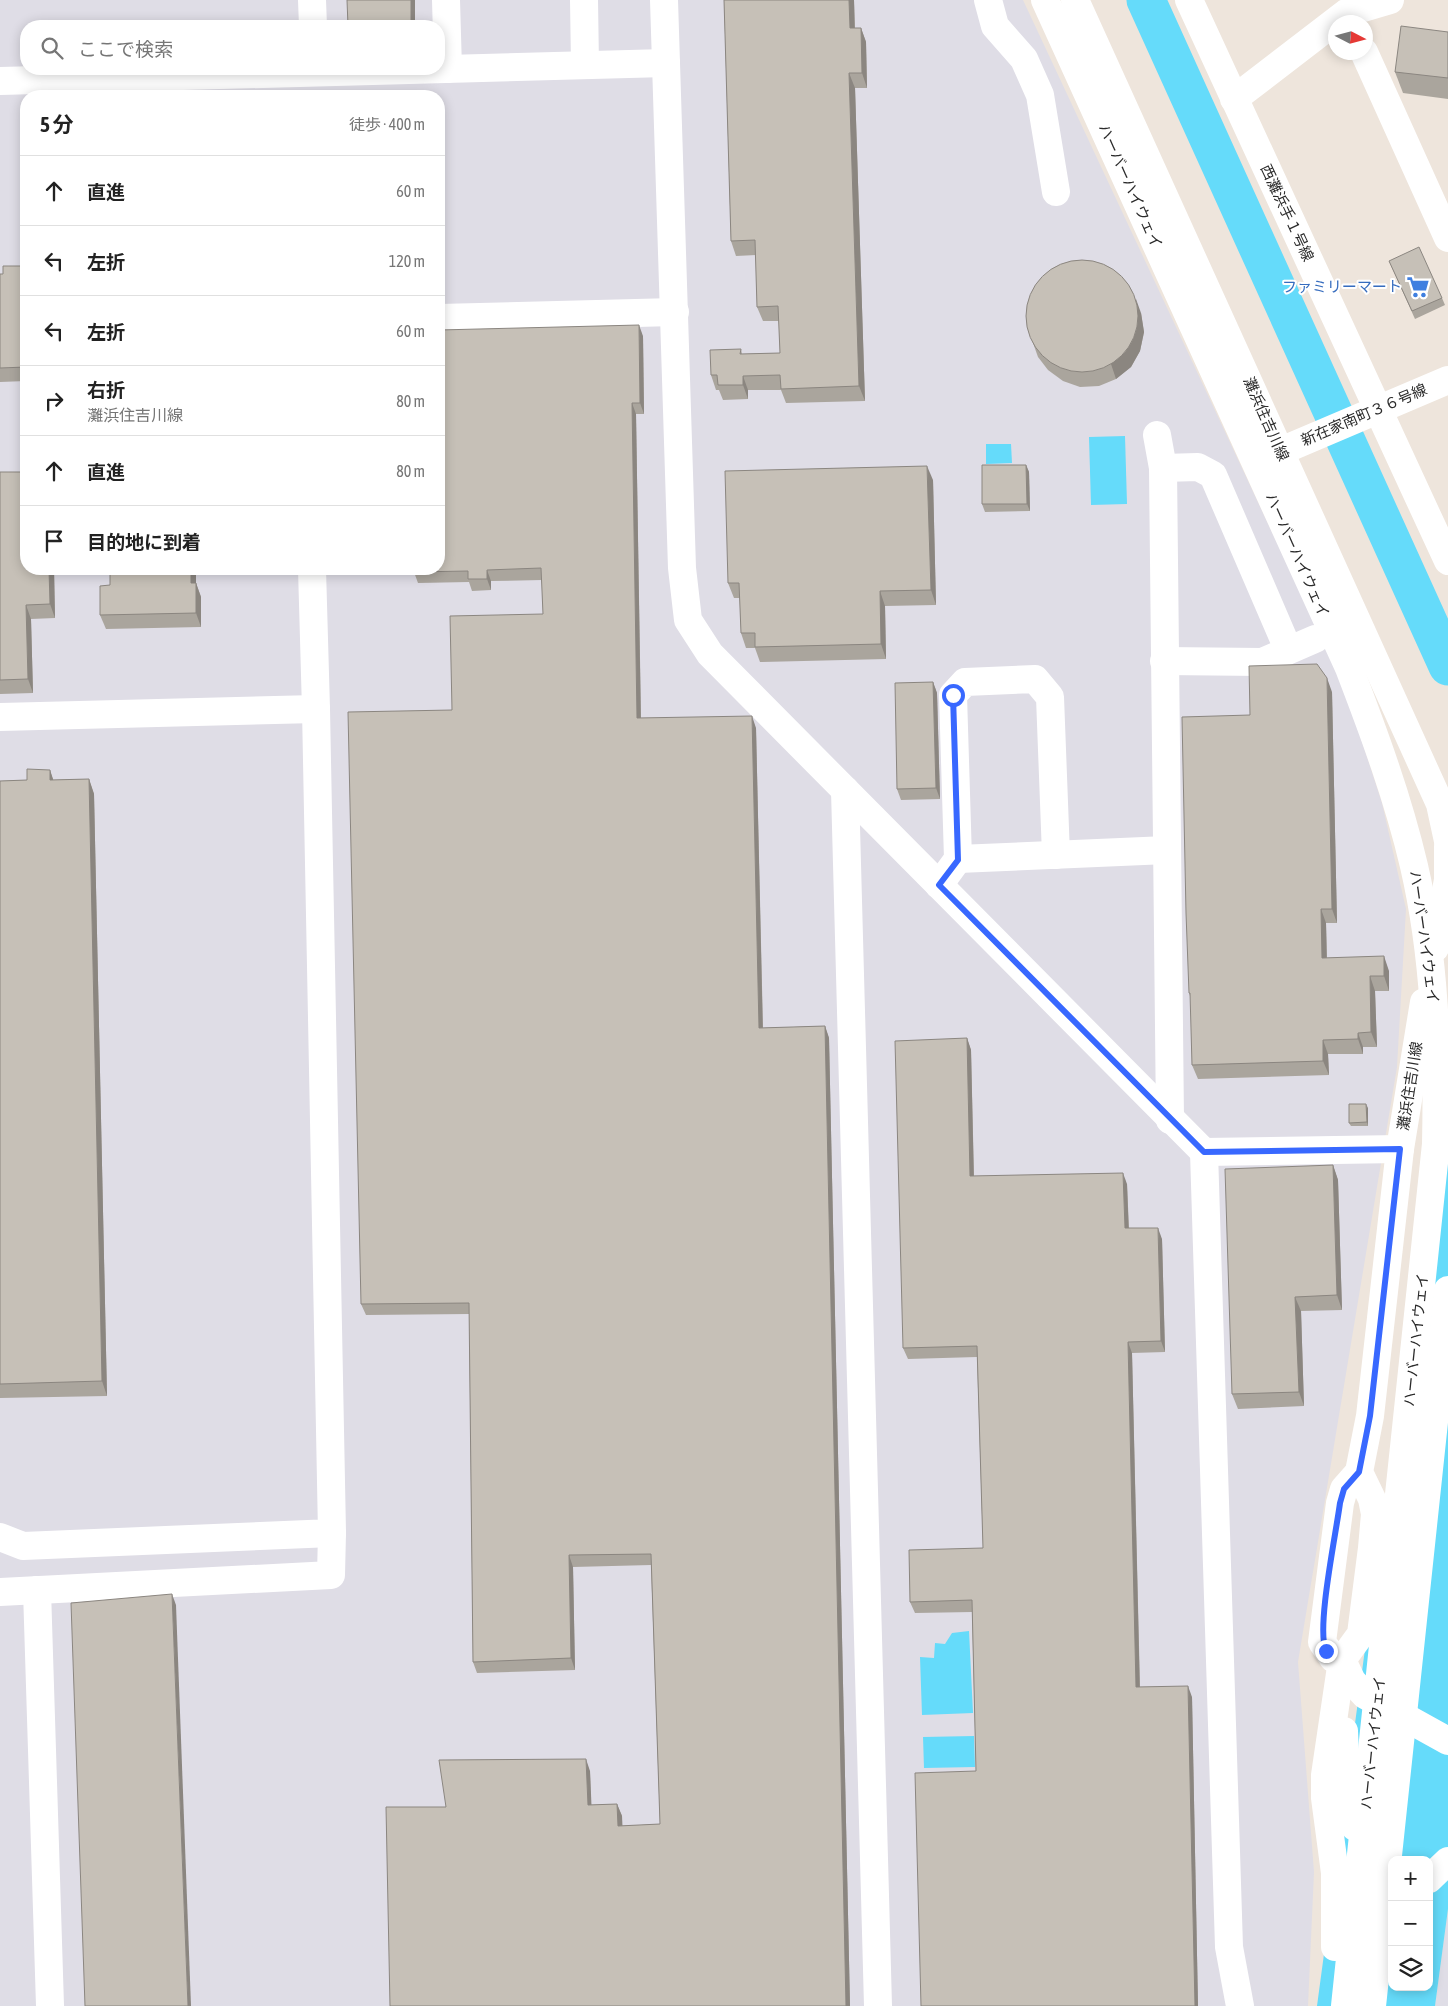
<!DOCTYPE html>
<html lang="ja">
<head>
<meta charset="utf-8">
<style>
  :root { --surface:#fff; --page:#f2f2f2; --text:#222; --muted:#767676; --line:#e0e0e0 }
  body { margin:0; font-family:"Asap Condensed","Noto Sans JP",sans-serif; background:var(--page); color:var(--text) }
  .controls { position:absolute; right:15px; bottom:15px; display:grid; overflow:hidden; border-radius:10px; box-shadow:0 2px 12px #0003 }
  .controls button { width:45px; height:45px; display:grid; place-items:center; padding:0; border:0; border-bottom:1px solid var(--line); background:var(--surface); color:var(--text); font:25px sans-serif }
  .compass { position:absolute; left:1328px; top:15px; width:45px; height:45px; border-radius:50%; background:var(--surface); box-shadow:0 2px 12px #0003; rotate:96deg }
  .stop { position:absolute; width:15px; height:15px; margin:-11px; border:4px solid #3868ff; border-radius:50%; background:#fff }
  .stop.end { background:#3868ff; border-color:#fff; box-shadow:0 1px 5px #0008 }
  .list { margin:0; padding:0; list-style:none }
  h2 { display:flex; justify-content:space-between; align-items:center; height:65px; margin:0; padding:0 20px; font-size:21px }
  h2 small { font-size:16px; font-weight:400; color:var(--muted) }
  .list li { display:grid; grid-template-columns:32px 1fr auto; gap:15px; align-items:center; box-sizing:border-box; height:70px; padding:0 20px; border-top:1px solid var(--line) }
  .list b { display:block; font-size:19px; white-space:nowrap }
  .list p { margin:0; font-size:16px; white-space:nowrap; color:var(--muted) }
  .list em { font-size:16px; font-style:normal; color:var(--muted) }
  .icon { flex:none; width:28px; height:28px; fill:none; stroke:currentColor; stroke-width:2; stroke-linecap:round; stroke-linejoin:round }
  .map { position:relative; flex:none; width:1448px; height:2006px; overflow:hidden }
  .search { position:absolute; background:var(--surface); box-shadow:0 2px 12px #0003; left:20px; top:20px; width:425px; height:55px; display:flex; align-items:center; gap:12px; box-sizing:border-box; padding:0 18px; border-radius:20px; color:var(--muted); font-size:19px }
  .panel { position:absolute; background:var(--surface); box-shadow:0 2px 12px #0003; left:20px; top:90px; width:425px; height:485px; border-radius:20px }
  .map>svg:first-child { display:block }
  .industrial { fill:#dfdde6; fill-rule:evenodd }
  .water { fill:#65dbfa; fill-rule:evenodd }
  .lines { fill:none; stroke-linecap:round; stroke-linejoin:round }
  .river { stroke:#65dbfa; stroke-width:39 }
  .minor { stroke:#fff; stroke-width:28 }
  .wall { fill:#aaa59d }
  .shaded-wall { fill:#8b8680 }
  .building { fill:#c6c0b7; stroke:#8b8680 }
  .route { stroke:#3868ff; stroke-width:6 }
  .labels { text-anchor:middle; stroke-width:4; stroke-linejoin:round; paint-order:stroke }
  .street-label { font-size:15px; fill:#2b2b2b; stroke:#fff }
  .shop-label { font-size:15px; fill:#366cbe; stroke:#fff; text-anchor:end }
</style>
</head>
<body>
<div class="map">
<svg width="1448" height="2006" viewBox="0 0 1448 2006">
  <rect width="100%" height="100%" fill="#eee5dc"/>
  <!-- industrial -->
  <g class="industrial">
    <path d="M0,0H1023L1344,686L1382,803L1406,909L1397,1067L1298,1662L1314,1872L1308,2006H0ZM26,26H439V69H26ZM26,96H439V569H26Z"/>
    <path d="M1448,1909V2006H1435Z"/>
  </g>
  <!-- water -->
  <g class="water">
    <path d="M1125,436L1127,504L1091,505L1089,437Z"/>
    <path d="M986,444H1011L1012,463L986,464Z"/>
    <path d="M1448,1032V1909L1435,2006H1317ZM1392,1860H1429V1987H1392Z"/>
    <path d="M969,1631L973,1713L922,1715L920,1657L934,1658L935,1643L945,1644L952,1633Z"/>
    <path d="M974,1736L975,1767L924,1768L923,1737Z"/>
  </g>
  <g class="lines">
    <!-- river -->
    <path class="river" d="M1146,0L1448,666"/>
    <!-- minor -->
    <g class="minor">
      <path d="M312,0L313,26"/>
      <path d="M446,0L448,69"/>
      <path d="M584,0L585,65"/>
      <path d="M664,0L682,568L688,620L710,654L1204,1152L1400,1149"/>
      <path d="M988,0L995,26L1024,59L1040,95L1056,192"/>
      <path d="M1045,0L1349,668C1374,733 1398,798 1414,866C1435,957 1438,1051 1436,1144L1345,2006"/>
      <path d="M1075,0L1440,804L1448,841"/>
      <path d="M1189,0L1448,561"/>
      <path d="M1364,52L1448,238"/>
      <path d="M0,81L666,63"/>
      <path d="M1234,99L1346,13L1390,0"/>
      <path d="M439,318L675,312"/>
      <path d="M1157,435L1163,468L1170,1120"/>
      <path d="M1281,451L1448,380"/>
      <path d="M1163,468L1198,467L1213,475L1288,649"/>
      <path d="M1164,661L1262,662L1315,639"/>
      <path d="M0,717L316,709"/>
      <path d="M845,790L878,2006"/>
      <path d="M958,859L1167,850"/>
      <path d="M939,885L958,859L953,695L965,682L1035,679L1050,697L1056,855"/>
      <path d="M1435,948L1448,880V847"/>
      <path d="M1204,1152L1229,1947L1240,2006"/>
      <path d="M0,1537L23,1546L332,1533L316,709L312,569"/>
      <path d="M37,1590L50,2006"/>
      <path d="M0,1592L331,1575L332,1533"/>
      <path d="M1342,1660L1333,1658L1322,1642L1340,1503L1344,1489L1359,1472"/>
      <path d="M1342,1660L1352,1681L1365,1695L1448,1741"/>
      <path d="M1344,1731L1346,1776L1355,1827"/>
      <path d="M1429,1879L1448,1861"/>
      <path d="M1335,1947V1873L1325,1798V1775L1342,1660L1361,1634L1372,1548L1375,1514L1372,1499L1359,1472L1370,1416L1400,1149L1424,1002"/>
      <path d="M1372,2006L1448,1290"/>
    </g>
  </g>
  <!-- wall -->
  <g class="wall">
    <path d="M724,0H854L855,28H861L866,42L867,88H855L865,401L786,403L781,390H748V399L723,400L719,390H716L711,375L741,349L742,354L780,353L779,321H763L757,307L756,255L736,256L731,241Z"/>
    <path d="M1448,32V99L1403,93L1395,72Z"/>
    <path d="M1389,261L1442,298L1445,305L1415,319Z"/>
    <path d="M26,266V381L0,382V274H3Z"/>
    <path d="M1141,313L1144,332L1140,351L1131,367L1116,379L1099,386L1080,387L1063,381L1048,370L1038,357L1027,326Z"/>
    <path d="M643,336L644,414H636L641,718L756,728L763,1028L825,1026L829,1038L850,2006H390L446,1807L590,1771L591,1805L617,1804L622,1816V1826L660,1824L651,1565L573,1567L575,1670L477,1673L473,1662L469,1314L366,1315L361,1304L452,710L543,614L542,580L491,581V590L472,591L469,582L418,583L414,572Z"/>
    <path d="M1026,465L1029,472L1030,511L985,512L982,504Z"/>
    <path d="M0,472L26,569H54L55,618L31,619L33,693L0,694Z"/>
    <path d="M933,480L936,605L885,606L886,659L760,662L755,648H746L741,633L740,598H734L728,583Z"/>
    <path d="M196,583L201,597V627L106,629L100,615L110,585Z"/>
    <path d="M933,682L937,693L940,799L901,800L897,789Z"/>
    <path d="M1332,692L1337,923H1326L1327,958L1389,971V991H1375L1377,1047H1363V1054H1328L1329,1075L1198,1079L1192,1065L1191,999L1189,993L1250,715Z"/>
    <path d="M50,770L53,780L89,779L94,794L107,1396L0,1398V781L27,780Z"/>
    <path d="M967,1038L971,1050L974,1176L1127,1184L1129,1228L1162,1239L1165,1352L1132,1353L1140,1687L1192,1697L1198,2006H921L976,1771L972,1612L915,1613L910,1602L983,1548L977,1357L908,1359L903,1348Z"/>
    <path d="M1368,1108V1126H1351L1349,1123Z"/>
    <path d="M1333,1165L1338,1180L1342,1310L1301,1311L1304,1406L1238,1409L1232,1394Z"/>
  </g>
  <!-- shaded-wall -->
  <g class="shaded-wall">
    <rect x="411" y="0" width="4" height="26"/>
    <path d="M849,0H854L855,43L850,28Z"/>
    <path d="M861,28L866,42L867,88L862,73Z"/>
    <path d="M849,73L855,88L865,401L859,386Z"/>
    <path d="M1136,299L1141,313L1144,332L1140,351L1131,367L1116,379L1111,364Z"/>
    <path d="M639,325L643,336L644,414L640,403Z"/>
    <path d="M743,376L748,390V399L743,385Z"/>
    <path d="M632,403L636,414L641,730L637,718Z"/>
    <path d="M1026,465L1029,472L1030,511L1027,504Z"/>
    <path d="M927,466L933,480L936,605L931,590Z"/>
    <path d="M49,569H54L55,618L50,604Z"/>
    <path d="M191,569H196V583L201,597V627L196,613L191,583Z"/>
    <path d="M487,570L491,581V590L487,579Z"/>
    <path d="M880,591L885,606L886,659L881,644Z"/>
    <path d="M26,605L31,619L33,693L28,679Z"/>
    <path d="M1327,678L1332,692L1337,923L1332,909Z"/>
    <path d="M933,682L937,693L940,799L936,788Z"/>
    <path d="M752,716L756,728L763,1039L759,1028Z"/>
    <path d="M50,770L55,785L50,780Z"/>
    <path d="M89,779L94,794L107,1396L102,1381Z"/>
    <path d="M1321,909L1326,923L1327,972L1322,958Z"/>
    <path d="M1384,956L1389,971V991L1384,976Z"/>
    <path d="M1370,976L1375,991L1377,1047L1371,1032Z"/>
    <path d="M825,1026L829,1038L850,2006H846Z"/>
    <path d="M1358,1033L1363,1047V1054L1358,1039Z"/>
    <path d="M967,1038L971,1050L974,1187L970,1176Z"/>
    <path d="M1323,1040L1328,1054L1329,1075L1323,1061Z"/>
    <path d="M1366,1104L1368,1108V1126L1367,1122Z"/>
    <path d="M1333,1165L1338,1180L1342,1310L1337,1295Z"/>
    <path d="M1123,1173L1127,1184L1129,1239L1125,1228Z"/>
    <path d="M1158,1228L1162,1239L1165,1352L1161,1341Z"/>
    <path d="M1295,1297L1301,1311L1304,1406L1299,1392Z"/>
    <path d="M1128,1342L1132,1353L1140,1698L1136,1687Z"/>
    <path d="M569,1555L573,1567L575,1670L571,1658Z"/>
    <path d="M172,1594L176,1605L191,2006H188Z"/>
    <path d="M1188,1686L1192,1697L1198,2006H1195Z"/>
    <path d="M586,1759L590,1771L592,1817L588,1805Z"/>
    <path d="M617,1804L622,1816L623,1837L618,1826Z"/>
  </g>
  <!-- building -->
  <g class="building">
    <path d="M347,0H411V26H348Z"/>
    <path d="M724,0H849L850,28H861L862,73H849L859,386L781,389L780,375L743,376V385H718L717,375H711L710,350L741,349L740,354L780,353L778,306L757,307L755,240L731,241Z"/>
    <path d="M1401,26L1448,32V78L1395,72Z"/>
    <path d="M1419,247L1442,298L1412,311L1389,261Z"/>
    <circle cx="1082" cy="316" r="56"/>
    <path d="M3,266H26V367L0,368V274H3Z"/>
    <path d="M639,325L640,403H632L637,718L752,716L759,1028L825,1026L846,2006H390L386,1807H446L439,1760L586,1759L588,1805L617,1804L618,1826L660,1824L651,1554L569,1555L571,1658L473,1662L469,1303L361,1304L348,712L452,710L450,616L543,614L541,568L487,570V579H468V571L414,572V569H439V330Z"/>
    <path d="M982,465H1026L1027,504H982Z"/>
    <path d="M927,466L931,590L880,591L881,644L755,647V633H741L739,583H728L725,471Z"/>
    <path d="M0,472H26V569H49L50,604L26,605L28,679L0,680Z"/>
    <path d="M110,569H191V583H196V613L100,615V586L110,585Z"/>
    <path d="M1317,664L1327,678L1332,909H1321L1322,958L1384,956V976H1370L1371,1032L1358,1033V1039L1323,1040V1061L1192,1065L1190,993H1189L1186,913L1182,717L1250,715L1249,666Z"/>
    <path d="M933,682L936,788L897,789L895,683Z"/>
    <path d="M27,769L50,770V780L89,779L102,1381L0,1384V781L27,780Z"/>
    <path d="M967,1038L970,1176L1123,1173L1125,1228H1158L1161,1341L1128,1342L1136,1687L1188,1686L1195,2006H921L915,1773L976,1771L972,1600L910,1602L909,1550L983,1548L977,1346L903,1348L895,1041Z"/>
    <path d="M1349,1104H1366L1367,1122L1349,1123Z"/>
    <path d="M1333,1165L1337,1295L1295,1297L1299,1392L1232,1394L1225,1169Z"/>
    <path d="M172,1594L188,2006H85L71,1603Z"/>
  </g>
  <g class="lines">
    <!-- route -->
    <path class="route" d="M953,695L958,860L939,885L1204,1152L1400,1149L1370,1416L1359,1472L1344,1489L1340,1503C1336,1534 1316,1628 1326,1651"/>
  </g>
  <!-- icons -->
  <defs>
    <symbol id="supermarket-bare" viewBox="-9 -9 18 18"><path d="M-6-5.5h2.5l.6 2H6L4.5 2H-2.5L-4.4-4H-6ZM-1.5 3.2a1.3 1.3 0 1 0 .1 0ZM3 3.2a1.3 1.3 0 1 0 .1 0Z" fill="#3f7fe0" stroke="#fff" stroke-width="2.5" paint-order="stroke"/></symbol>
  </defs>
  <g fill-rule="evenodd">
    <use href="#supermarket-bare" x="1402" y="271" width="32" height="32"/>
  </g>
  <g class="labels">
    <!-- street labels -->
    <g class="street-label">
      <text transform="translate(1130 186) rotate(66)" y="5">ハーバーハイウェイ</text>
      <text transform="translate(1287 213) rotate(65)" y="5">西灘浜手１号線</text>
      <text transform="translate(1364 415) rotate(-23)" y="5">新在家南町３６号線</text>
      <text transform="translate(1266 419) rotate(66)" y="5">灘浜住吉川線</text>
      <text transform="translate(1297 555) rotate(66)" y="5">ハーバーハイウェイ</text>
      <text transform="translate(1424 937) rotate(82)" y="5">ハーバーハイウェイ</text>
      <text transform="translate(1410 1086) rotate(-81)" y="5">灘浜住吉川線</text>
      <text transform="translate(1416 1340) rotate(-84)" y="5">ハーバーハイウェイ</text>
      <text transform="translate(1373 1743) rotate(-84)" y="5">ハーバーハイウェイ</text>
    </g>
    <!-- shop labels -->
    <g class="shop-label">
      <text x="1402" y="292">ファミリーマート</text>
    </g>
  </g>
</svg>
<div class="controls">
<button>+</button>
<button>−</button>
<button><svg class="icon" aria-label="layers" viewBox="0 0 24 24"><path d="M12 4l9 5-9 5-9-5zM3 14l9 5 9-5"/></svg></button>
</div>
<svg class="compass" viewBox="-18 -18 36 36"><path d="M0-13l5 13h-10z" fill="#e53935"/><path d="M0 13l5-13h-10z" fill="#767676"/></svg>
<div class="stop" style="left:953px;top:695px"></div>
<div class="stop end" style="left:1326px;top:1651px"></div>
<div class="search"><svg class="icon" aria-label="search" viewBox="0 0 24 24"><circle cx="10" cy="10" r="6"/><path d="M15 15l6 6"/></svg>ここで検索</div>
<section class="panel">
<h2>5 分<small>徒歩 · 400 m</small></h2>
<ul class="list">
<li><svg class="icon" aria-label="ahead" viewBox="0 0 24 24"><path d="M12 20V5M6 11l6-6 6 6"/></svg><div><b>直進</b></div><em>60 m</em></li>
<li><svg class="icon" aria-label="left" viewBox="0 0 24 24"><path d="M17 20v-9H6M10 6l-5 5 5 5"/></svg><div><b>左折</b></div><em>120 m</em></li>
<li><svg class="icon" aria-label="left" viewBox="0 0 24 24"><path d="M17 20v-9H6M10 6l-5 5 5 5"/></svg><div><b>左折</b></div><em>60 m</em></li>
<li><svg class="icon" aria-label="right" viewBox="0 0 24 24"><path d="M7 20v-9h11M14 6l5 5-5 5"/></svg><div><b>右折</b><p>灘浜住吉川線</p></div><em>80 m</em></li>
<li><svg class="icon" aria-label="ahead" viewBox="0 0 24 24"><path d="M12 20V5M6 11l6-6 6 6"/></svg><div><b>直進</b></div><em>80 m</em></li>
<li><svg class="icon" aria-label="arrive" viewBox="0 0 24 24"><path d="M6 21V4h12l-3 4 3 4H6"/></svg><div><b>目的地に到着</b></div></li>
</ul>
</section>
</div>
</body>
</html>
